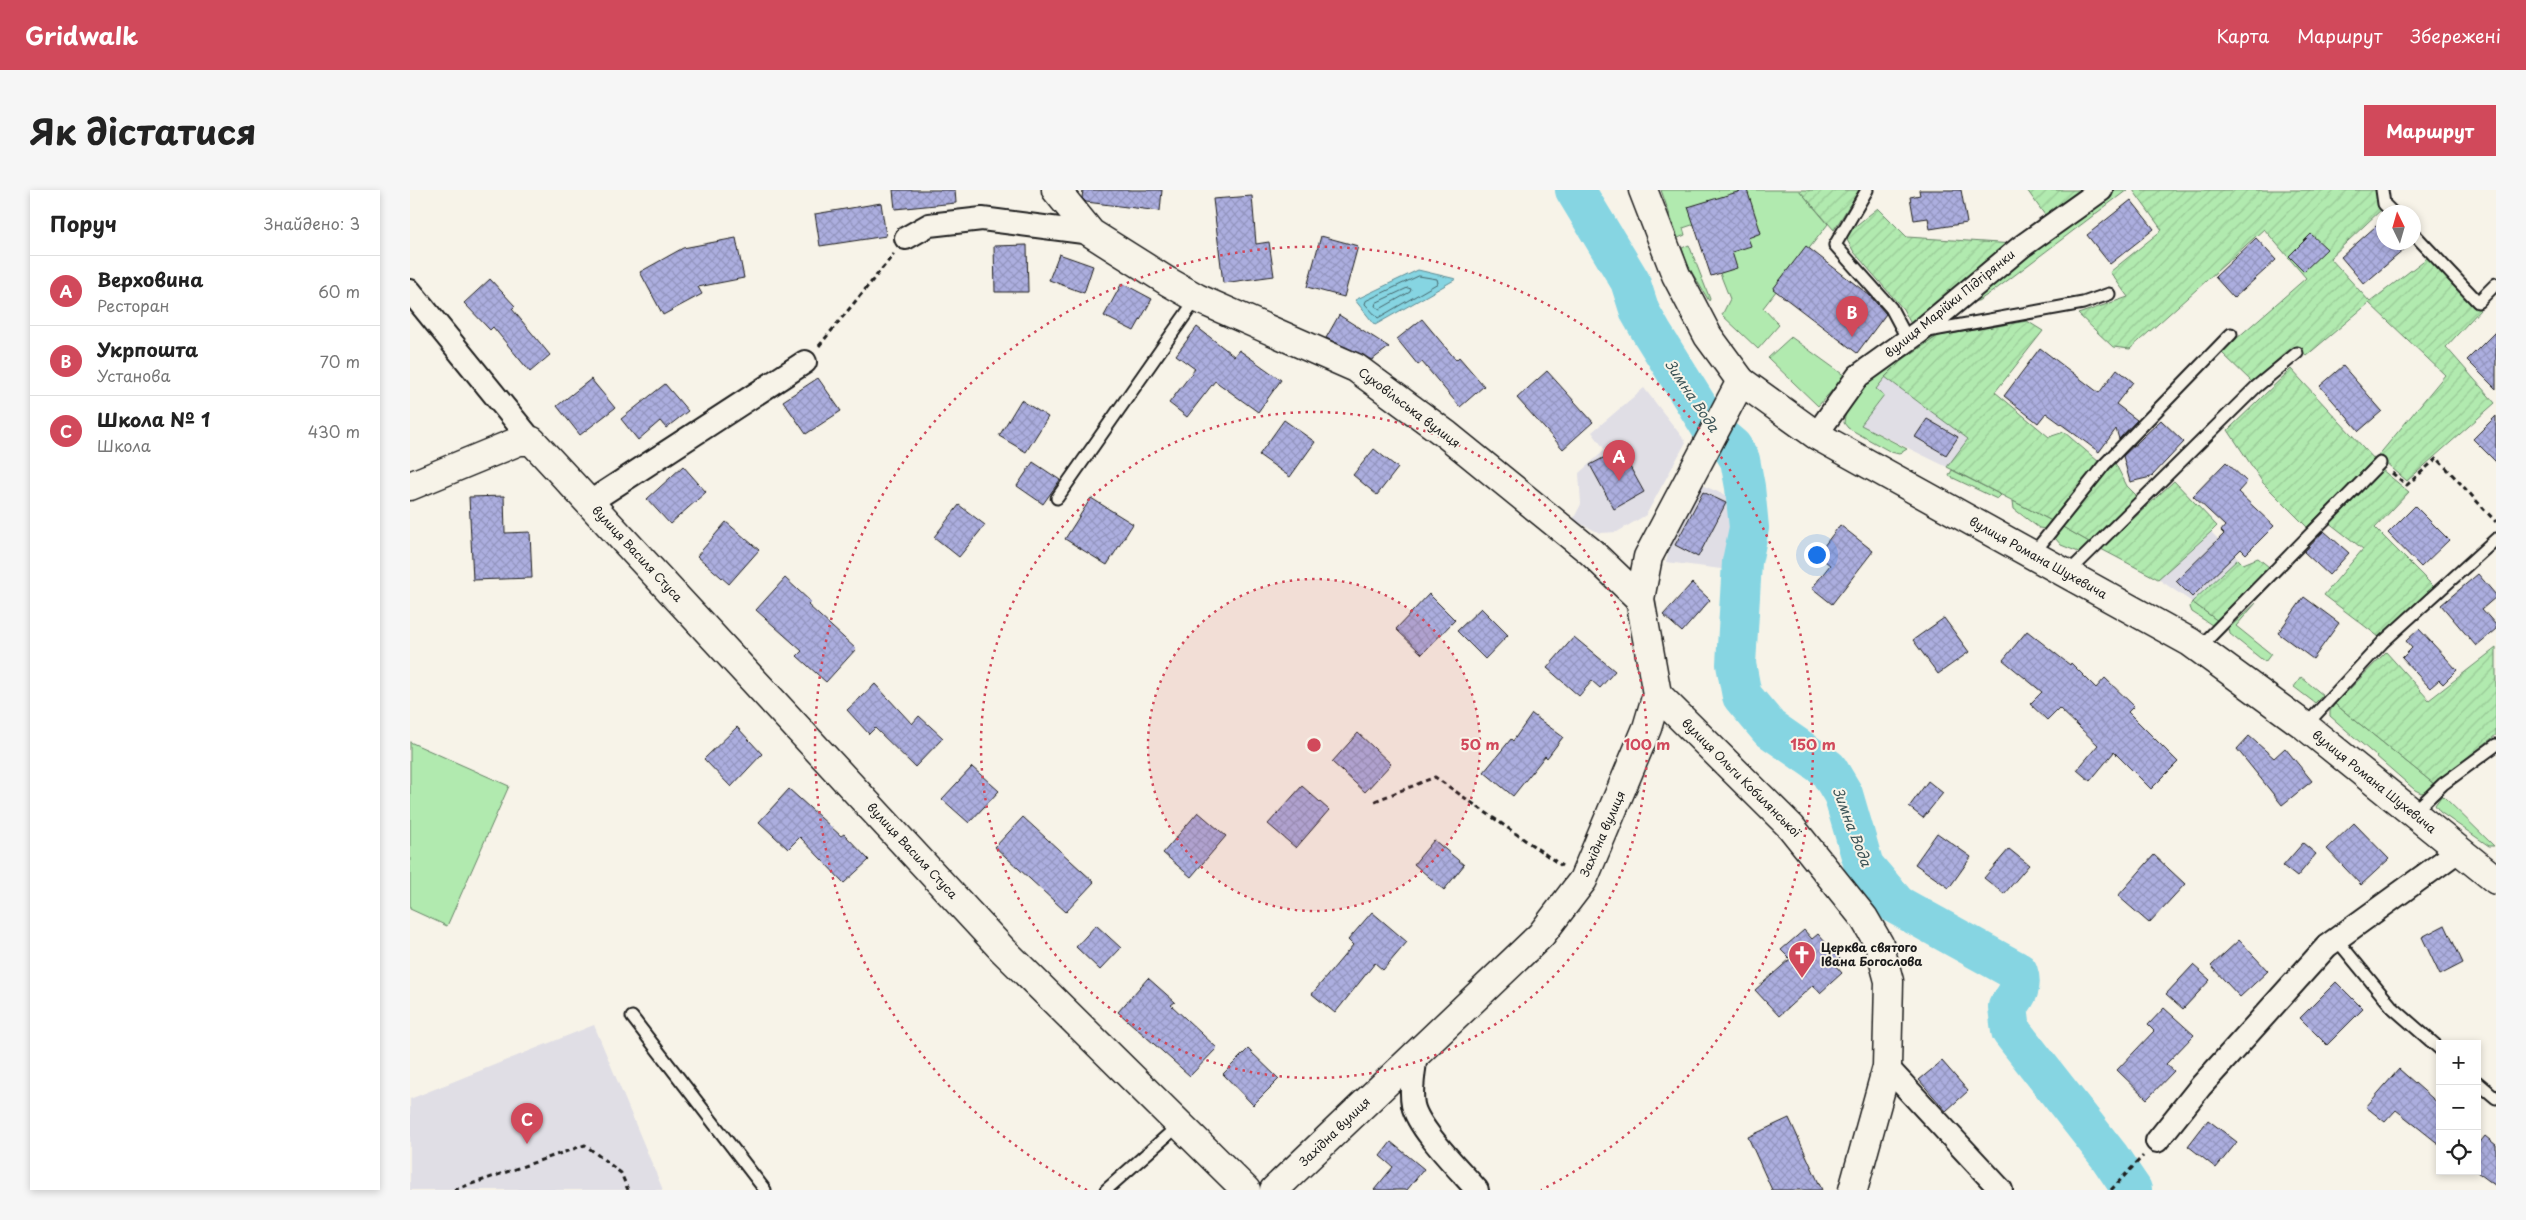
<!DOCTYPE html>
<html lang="uk">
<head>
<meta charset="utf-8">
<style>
  :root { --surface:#fff; --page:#f6f6f6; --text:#222; --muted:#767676; --line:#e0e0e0; --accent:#d1495b }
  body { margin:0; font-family:"Playpen Sans",sans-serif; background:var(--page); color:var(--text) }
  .controls { position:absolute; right:15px; bottom:15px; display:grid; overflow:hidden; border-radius:0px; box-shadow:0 2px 8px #0003 }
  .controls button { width:45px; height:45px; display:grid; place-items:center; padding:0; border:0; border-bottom:1px solid var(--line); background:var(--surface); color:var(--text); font:25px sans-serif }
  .compass { position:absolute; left:1966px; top:15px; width:45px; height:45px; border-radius:50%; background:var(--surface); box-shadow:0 2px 8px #0003; rotate:355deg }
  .you { position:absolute; left:1406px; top:364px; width:18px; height:18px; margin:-12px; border:4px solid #fff; border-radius:50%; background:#1a73e8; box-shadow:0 0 0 8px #1a73e833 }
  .badge { display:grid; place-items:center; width:32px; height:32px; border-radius:50%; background:var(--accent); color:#fff; font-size:16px; font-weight:700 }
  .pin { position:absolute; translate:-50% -41px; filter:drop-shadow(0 1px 2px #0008) }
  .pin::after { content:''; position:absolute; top:26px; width:18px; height:15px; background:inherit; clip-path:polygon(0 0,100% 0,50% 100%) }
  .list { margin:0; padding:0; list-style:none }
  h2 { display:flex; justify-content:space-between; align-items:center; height:65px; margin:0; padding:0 20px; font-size:21px }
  h2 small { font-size:16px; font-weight:400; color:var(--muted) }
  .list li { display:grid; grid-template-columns:32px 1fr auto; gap:15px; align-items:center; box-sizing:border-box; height:70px; padding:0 20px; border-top:1px solid var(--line) }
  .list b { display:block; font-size:19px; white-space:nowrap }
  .list p { margin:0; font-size:16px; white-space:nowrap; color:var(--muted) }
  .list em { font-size:16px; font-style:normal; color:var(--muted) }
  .icon { flex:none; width:28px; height:28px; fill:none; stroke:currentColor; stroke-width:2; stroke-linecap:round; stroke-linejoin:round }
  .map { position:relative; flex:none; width:2086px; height:1000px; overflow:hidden; border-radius:0px }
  header { display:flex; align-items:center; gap:30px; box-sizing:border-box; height:70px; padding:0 25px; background:var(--accent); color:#fff }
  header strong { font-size:24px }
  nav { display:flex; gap:28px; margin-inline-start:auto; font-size:18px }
  .intro { display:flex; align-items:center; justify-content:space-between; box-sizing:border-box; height:120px; padding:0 30px }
  h1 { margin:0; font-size:35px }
  .button { padding:12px 22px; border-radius:0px; background:var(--accent); color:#fff; font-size:18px; font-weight:700 }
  main { display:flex; gap:30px; padding:0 30px }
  aside { flex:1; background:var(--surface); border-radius:0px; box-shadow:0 2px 8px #0003 }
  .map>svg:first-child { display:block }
  .built { fill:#e0dee5 }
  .grass { fill:#b1eaaf; stroke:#668366 }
  .garden { fill:url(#garden-furrows); stroke:#668366 }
  .water { fill:#86d5e2; stroke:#5c8b93 }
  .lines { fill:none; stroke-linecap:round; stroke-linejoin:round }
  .shore { stroke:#46666b; stroke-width:1 }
  .river { stroke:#86d5e2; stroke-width:40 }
  .building { fill:url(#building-cross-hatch); stroke:#1c1c1c }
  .lane-casing { stroke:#1c1c1c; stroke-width:15 }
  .street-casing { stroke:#1c1c1c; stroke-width:26 }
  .secondary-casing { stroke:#1c1c1c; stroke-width:31 }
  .path { stroke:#1c1c1c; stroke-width:3; stroke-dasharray:5 4; stroke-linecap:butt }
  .lane { stroke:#f7f3e8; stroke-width:11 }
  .street { stroke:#f7f3e8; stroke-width:22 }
  .secondary { stroke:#f7f3e8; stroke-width:28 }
  .ring { fill:none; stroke:#d1495b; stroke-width:2.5; stroke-dasharray:2.5 5 }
  .labels { text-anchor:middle; stroke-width:4; stroke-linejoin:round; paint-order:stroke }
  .street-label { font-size:12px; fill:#1c1c1c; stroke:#f7f3e8 }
  .poi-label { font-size:12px; font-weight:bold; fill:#1c1c1c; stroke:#f7f3e8; text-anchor:start }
  .water-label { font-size:14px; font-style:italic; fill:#3c5457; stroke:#f7f3e8 }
  .centre { fill:#d1495b; stroke:#f7f3e8; stroke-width:2.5 }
  .ring-label { font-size:15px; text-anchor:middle; font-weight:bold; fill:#d1495b; stroke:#f7f3e8; stroke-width:4; stroke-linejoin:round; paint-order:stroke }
</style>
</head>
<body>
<header>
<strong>Gridwalk</strong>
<nav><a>Карта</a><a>Маршрут</a><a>Збережені</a></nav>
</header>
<div class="intro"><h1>Як дістатися</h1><a class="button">Маршрут</a></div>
<main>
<aside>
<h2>Поруч<small>Знайдено: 3</small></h2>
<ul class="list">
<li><span class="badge">A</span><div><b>Верховина</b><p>Ресторан</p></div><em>60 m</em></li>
<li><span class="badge">B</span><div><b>Укрпошта</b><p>Установа</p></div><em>70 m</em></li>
<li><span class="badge">C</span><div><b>Школа № 1</b><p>Школа</p></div><em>430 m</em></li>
</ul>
</aside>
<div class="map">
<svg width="2086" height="1000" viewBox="0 0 2086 1000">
  <defs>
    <pattern id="garden-furrows" width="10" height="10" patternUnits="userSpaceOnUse" patternTransform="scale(1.25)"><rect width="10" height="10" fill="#b1eaaf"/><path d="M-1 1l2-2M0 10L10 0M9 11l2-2" fill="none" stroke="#98c896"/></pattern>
    <pattern id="building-cross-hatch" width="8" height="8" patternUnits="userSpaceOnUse" patternTransform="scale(1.25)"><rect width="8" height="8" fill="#acaedf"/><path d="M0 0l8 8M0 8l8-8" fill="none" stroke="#9395bf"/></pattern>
  </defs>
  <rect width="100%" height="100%" fill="#f7f3e8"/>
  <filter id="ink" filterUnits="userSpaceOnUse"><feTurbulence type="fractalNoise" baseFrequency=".02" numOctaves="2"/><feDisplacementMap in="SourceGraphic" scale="10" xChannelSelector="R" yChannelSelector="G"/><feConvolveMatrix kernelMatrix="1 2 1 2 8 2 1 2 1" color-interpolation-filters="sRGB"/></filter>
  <g filter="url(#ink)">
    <!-- built -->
    <g class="built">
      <path d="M1475,187L1559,249L1537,277L1451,235L1473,205L1465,199Z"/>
      <path d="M1234,198L1276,252L1236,325L1207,342L1190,343L1163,330L1171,314L1169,283L1195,260L1182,242Z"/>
      <path d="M1287,293L1329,311L1319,380L1256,372L1262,345Z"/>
      <path d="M1801,342L1828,369L1782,412L1748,389Z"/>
      <path d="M184,835L253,1000H0V909Z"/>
    </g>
    <!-- grass -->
    <g class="grass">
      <path d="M1251,0H1389L1418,34L1353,118L1369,135L1348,159L1312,125L1320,109L1307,76L1318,23L1273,38L1275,45L1268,48Z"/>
      <path d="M1705,0H1717L1585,100L1568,111H1561L1618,64Z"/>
      <path d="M1279,55L1300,109L1299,111L1277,74L1272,58Z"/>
      <path d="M1528,146C1505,162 1483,176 1466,199L1474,205L1451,235L1497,259L1489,264L1481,262L1438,238L1434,233C1434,210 1475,175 1493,163C1503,156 1517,151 1528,146Z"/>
      <path d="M1381,147L1435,186L1408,216L1358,168Z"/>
      <path d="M1542,280L1591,305L1587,309L1539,286Z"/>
      <path d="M1603,311L1642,331L1635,339L1629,338L1604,319Z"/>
      <path d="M1651,336L1681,353L1671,363L1651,355L1645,348Z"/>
      <path d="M1782,412L1808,431L1802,435L1782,422L1780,417Z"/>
      <path d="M1846,413L1826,436L1861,464L1855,472L1820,444L1819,438Z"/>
      <path d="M1891,487L1913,505L1905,513L1884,497Z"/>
      <path d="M1925,514L2024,594L2018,601L2011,603L2005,600L1920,526V521Z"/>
      <path d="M0,552L99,596L37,736L0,719Z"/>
      <path d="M2032,605L2084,656H2079L2030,622L2025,615Z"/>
    </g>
    <!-- garden -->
    <g class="garden">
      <path d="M1389,0H1449L1424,40Z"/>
      <path d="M1617,0H1675L1637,28Z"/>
      <path d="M1723,0H1966L1973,18L1920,68L1960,112L2017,68L2070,120L2036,157L2085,213L1997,291L1968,266L2035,185L1959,113L1896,166L1885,157L1842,192L1811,162L1896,88L1854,39L1720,159L1703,157L1668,124L1718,107L1700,82L1752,40Z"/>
      <path d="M1468,18L1497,47L1604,54L1501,134L1493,119L1444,62L1437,50L1438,42Z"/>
      <path d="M1617,131L1633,141L1585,202L1639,247L1654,242L1689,272L1642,331L1537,277L1558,249L1475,187L1492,170L1528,146Z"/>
      <path d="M1881,179L1965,270L1897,337L1853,293L1818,240Z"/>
      <path d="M1704,271L1717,296L1728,307L1681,353L1651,336Z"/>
      <path d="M1971,279L1999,302L1965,338L2024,397L1969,447L1914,405L1953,359L1918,332Z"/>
      <path d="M1764,291L1807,336L1801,342L1748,389L1691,359Z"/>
      <path d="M1848,368L1859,377L1808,431L1782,412L1828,369L1833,374Z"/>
      <path d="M2086,458V545L2024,594L1925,514L1976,462L2019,510Z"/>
    </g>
    <!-- water -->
    <path class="water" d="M1008,80L1046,89L965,135L945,110Z"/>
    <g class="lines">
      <!-- shore -->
      <g class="shore">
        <path d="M1009,86L1027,89L1028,93L968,128L955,114L956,111Z"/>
        <path d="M998,98L1001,99L1000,102L970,119L965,116L966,113Z"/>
      </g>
      <!-- river -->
      <path class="river" d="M1165,0L1220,91L1230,122L1242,143L1303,241L1322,257L1330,270L1335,297L1339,338L1332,372L1326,474L1332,506L1359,538L1418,579L1433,604L1454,676L1487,715L1608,782C1613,797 1607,805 1598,817L1601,841L1699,966L1722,1000"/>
    </g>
    <!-- building -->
    <g class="building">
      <path d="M483,0H545L546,13L485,19Z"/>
      <path d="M673,0H752L750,21L676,12L672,8Z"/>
      <path d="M1334,0H1337L1351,43L1338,48L1341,56L1322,62L1327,78L1301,86L1278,17Z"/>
      <path d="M1509,0H1551L1557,33L1520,39L1518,28L1504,30L1500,7L1510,5Z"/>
      <path d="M842,6L846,54L859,52L864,86L813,93L803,9Z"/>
      <path d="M1721,10L1744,39L1700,74L1677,45Z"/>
      <path d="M471,13L476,46L410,56L405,24Z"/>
      <path d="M1974,29V52L2002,53L1954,94L1931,67Z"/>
      <path d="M1901,44L1917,59L1894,81L1879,66Z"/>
      <path d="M911,46L948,56L934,107L897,97Z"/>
      <path d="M326,48L334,88L288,97L292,104L253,125L230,82L273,58Z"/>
      <path d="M1846,48L1866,70L1824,108L1805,87Z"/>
      <path d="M617,55L618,102H585L584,56Z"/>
      <path d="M1396,56L1459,105L1476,124L1447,163L1363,99Z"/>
      <path d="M649,64L683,76L674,103L639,90Z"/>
      <path d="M80,89L105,116L102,119L140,165L120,182L83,137L80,140L54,113Z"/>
      <path d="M712,93L742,109L724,141L694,126Z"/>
      <path d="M929,125L979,157L962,170L916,148Z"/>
      <path d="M1012,129L1046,170L1049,167L1074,196L1050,217L1012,172L1008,175L987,149Z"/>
      <path d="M787,137L824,166L829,160L871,190L848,222L805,191L777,227L759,213L785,179L766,165Z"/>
      <path d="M2086,141V199L2057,170Z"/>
      <path d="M1630,158L1689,203L1707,179L1723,192L1706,214L1727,230L1709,249L1706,239L1689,262L1636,223L1628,233L1594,206Z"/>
      <path d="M1933,176L1972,221L1949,241L1910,196Z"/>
      <path d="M1137,181L1183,232L1153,259L1107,208Z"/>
      <path d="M408,188L431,221L396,244L373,211Z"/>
      <path d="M181,189L205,218L170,245L147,216Z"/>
      <path d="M255,194L278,221L256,238L250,231L228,250L211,229Z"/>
      <path d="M611,210L638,227L616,262L589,246Z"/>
      <path d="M2086,226V272L2063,249Z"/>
      <path d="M1517,229L1548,247L1536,265L1505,247Z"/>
      <path d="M874,230L905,252L880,287L849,265Z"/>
      <path d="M1751,230L1774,252L1741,287L1720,292L1713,266Z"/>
      <path d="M964,259L988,278L967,305L943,285Z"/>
      <path d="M1210,259L1234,302L1204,319L1180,275Z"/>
      <path d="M623,272L650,290L633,314L607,296Z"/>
      <path d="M1816,272L1837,292L1828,302L1864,336L1836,364L1831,359L1782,407L1766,391L1814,344L1811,341L1815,336L1783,306Z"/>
      <path d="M273,276L296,302L260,334L237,309Z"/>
      <path d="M1293,302L1316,313L1288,367L1265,355Z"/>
      <path d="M94,306L95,343L120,342L122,388L63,390L59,307Z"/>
      <path d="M681,308L723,334L697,375L655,349Z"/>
      <path d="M549,315L575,335L549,367L524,347Z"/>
      <path d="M2005,316L2039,350L2011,377L1978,343Z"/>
      <path d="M316,332L349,360L319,394L287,366Z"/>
      <path d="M1430,335L1463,361L1422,414L1402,398L1420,375L1407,365Z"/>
      <path d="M1914,341L1939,363L1919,385L1894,362Z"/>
      <path d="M2068,384L2086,405V407L2072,419L2086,435V439L2066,456L2031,415Z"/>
      <path d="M375,388L401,412L398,415L446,459L416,492L387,466L392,461L346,420Z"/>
      <path d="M1282,393L1300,410L1272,442L1253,425Z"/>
      <path d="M1019,404L1045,430L1012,464L986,439Z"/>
      <path d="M1894,407L1929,433L1903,469L1868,443Z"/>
      <path d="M1071,418L1098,445L1075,469L1047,441Z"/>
      <path d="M1534,428L1559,462L1528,484L1503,450Z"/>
      <path d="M2009,439L2047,480L2033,494L2029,490L2020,498L1992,468L2002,458L1996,451Z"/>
      <path d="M1617,441L1660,475L1661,473L1686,498L1695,488L1724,516L1718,522L1768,572L1741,599L1704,562L1680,591L1667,580L1688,555L1649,518L1637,530L1620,514L1632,502L1593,470Z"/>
      <path d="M1164,447L1205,481L1190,498L1182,491L1169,506L1137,478Z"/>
      <path d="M465,494L502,534L509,526L533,548L505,577L465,538L459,544L437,520Z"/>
      <path d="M1122,524L1153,547L1137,568L1135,566L1103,606L1074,582L1101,549L1103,551Z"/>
      <path d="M327,537L352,564L321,597L294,569Z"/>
      <path d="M948,543L981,574L955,602L922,572Z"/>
      <path d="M1839,546L1864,568L1875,558L1902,591L1872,615L1827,559Z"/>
      <path d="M562,577L589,601L559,633L532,609Z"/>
      <path d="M1518,591L1533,603L1513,628L1499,617Z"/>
      <path d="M892,596L919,620L886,658L858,634Z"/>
      <path d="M379,599L431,646L434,644L459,670L434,693L390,647L378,659L349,632Z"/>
      <path d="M788,622L816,646L781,687L753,663Z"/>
      <path d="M613,627L684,692L656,722L585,657Z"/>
      <path d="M1944,633L1979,669L1951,695L1917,659Z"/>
      <path d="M1527,643L1561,667L1539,698L1505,674Z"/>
      <path d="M1024,650L1054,675L1034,700L1004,674Z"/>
      <path d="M1893,653L1906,664L1887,687L1873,676Z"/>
      <path d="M1599,659L1619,675L1594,704L1574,688Z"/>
      <path d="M1744,665L1775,694L1739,733L1708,706Z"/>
      <path d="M962,722L997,752L973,780L965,773L925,823L902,804L943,755L938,750Z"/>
      <path d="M686,735L711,758L690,780L666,757Z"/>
      <path d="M2035,735L2053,773L2030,785L2012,747Z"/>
      <path d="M1394,740L1402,749L1408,744L1431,770L1425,775L1432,783L1410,803L1403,795L1369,826L1345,800L1380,769L1371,760Z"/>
      <path d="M1829,750L1858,781L1830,807L1801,776Z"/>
      <path d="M1783,775L1800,790L1773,819L1756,804Z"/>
      <path d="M738,788L765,812L761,815L807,858L780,886L708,822Z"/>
      <path d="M1926,792L1953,819L1917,855L1890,828Z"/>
      <path d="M1754,818L1784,845L1756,874L1764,881L1737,909L1707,880L1744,841L1738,835Z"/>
      <path d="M838,859L869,889L843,915L813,884Z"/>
      <path d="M1532,871L1558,901L1536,921L1509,890Z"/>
      <path d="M1989,879L2030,915V955L1986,920L1975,932L1956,917Z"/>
      <path d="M1379,928L1412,1000H1362L1338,947Z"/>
      <path d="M1798,930L1827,952L1806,978L1778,956Z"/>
      <path d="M2075,946L2086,955V996L2067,982V956Z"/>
      <path d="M981,952L1014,979L997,1000H964L983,977L970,966Z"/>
    </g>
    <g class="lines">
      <defs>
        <g id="lane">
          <path d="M1457,0L1425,55L1481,118L1498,150"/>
          <path d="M1972,0L1974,14L1982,22"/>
          <path d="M2004,44L2068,112L2086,94"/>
          <path d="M1518,141L1673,113L1699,104"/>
          <path d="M647,308L787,108"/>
          <path d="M1622,365L1694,275L1821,144"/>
          <path d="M1657,384L1846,197L1887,163"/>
          <path d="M1789,458L1970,273"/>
          <path d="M1895,536L1973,452L2086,349"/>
          <path d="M2003,623L2033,594L2086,555"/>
          <path d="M1927,750L1982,817L2030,859"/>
          <path d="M222,827L355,1000"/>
          <path d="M2067,892L2086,908"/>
          <path d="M696,1000L769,935"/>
        </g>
        <g id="street">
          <path d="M496,48L519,35L572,29L681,43"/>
          <path d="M0,101L122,251"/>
          <path d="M1406,245L1448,186L1509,142L1611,57L1691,0"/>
          <path d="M180,312L395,172"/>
          <path d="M1006,865C1004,881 1000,899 1003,915C1008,939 1050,980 1067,1000"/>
          <path d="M1477,877L1591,1000"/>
          <path d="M1747,951L1791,896L1917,756L2048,661"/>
        </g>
        <g id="secondary">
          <path d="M646,0L681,43L757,91L787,108L946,178L1037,245L1181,362L1230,409"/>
          <path d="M1233,0L1266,85L1298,146L1331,191L1406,245L1780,452L1895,536L2086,690"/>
          <path d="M0,296L109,251H122L592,759L836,1000"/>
          <path d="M1247,504L1381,637L1454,728L1469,754L1479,791L1477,877L1443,1000"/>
          <path d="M864,1000L1131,745L1173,690L1237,538L1247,504L1230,409L1238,367L1331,191"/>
        </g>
      </defs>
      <!-- lane casing -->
      <use href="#lane" class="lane-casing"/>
      <!-- street casing -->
      <use href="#street" class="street-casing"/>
      <!-- secondary casing -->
      <use href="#secondary" class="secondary-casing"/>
      <!-- path -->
      <g class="path">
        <path d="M409,156L484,64"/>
        <path d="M1982,283L1997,295L2027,268L2086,332"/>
        <path d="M965,611L1025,587L1152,676"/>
        <path d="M44,1000L175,955L211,983L218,1000"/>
        <path d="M1701,1000L1733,966"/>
      </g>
      <!-- lane -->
      <use href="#lane" class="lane"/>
      <!-- street -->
      <use href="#street" class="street"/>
      <!-- secondary -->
      <use href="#secondary" class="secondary"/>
    </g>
  </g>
  <!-- distance rings -->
  <circle cx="904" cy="555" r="166" fill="#d1495b" fill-opacity=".12"/>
  <g class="ring">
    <circle cx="904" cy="555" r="166"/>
    <circle cx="904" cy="555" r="333"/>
    <path d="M677 1000A499 499 0 1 1 1131 1000"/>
  </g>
  <!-- icons -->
  <defs>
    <symbol id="church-pin" viewBox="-11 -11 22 30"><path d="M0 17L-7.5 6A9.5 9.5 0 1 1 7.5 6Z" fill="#d1495b" stroke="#f7f3e8"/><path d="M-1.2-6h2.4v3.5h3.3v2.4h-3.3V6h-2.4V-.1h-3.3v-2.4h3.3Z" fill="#fff"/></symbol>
  </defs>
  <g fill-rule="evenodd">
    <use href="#church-pin" x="1376" y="749" width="32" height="43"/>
  </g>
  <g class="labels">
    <!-- street labels -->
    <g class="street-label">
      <text transform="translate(1540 114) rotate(-39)" y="4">вулиця Марійки Підгірянки</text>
      <text transform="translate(999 218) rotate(37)" y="4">Суховільська вулиця</text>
      <text transform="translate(227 364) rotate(47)" y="4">вулиця Василя Стуса</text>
      <text transform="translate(1628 368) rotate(29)" y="4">вулиця Романа Шухевича</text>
      <text transform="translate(1331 588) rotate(45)" y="4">вулиця Ольги Кобилянської</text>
      <text transform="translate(1964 592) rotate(39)" y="4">вулиця Романа Шухевича</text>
      <text transform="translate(1193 644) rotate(-66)" y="4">Західна вулиця</text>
      <text transform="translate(502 661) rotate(47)" y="4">вулиця Василя Стуса</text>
      <text transform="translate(925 942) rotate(-44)" y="4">Західна вулиця</text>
    </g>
    <!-- poi labels -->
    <g class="poi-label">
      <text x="1411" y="762">Церква святого<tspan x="1411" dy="14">Івана Богослова</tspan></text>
    </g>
    <!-- water labels -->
    <g class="water-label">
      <text transform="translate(1282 206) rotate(56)" y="5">Зимна Вода</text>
      <text transform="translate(1442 637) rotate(69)" y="5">Зимна Вода</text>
    </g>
  </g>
  <circle cx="904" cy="555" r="8" class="centre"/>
  <g class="ring-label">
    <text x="1070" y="560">50 m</text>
    <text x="1237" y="560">100 m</text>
    <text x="1403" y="560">150 m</text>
  </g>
</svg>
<div class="controls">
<button>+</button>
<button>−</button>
<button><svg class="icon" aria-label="locate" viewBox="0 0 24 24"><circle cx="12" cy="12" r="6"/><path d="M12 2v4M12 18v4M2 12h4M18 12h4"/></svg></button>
</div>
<svg class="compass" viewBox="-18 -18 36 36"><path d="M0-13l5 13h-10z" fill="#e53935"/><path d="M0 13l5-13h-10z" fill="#767676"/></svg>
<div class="you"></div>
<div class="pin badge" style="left:1209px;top:291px">A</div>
<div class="pin badge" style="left:1442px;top:147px">B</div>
<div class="pin badge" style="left:117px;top:954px">C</div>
</div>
</main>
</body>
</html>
